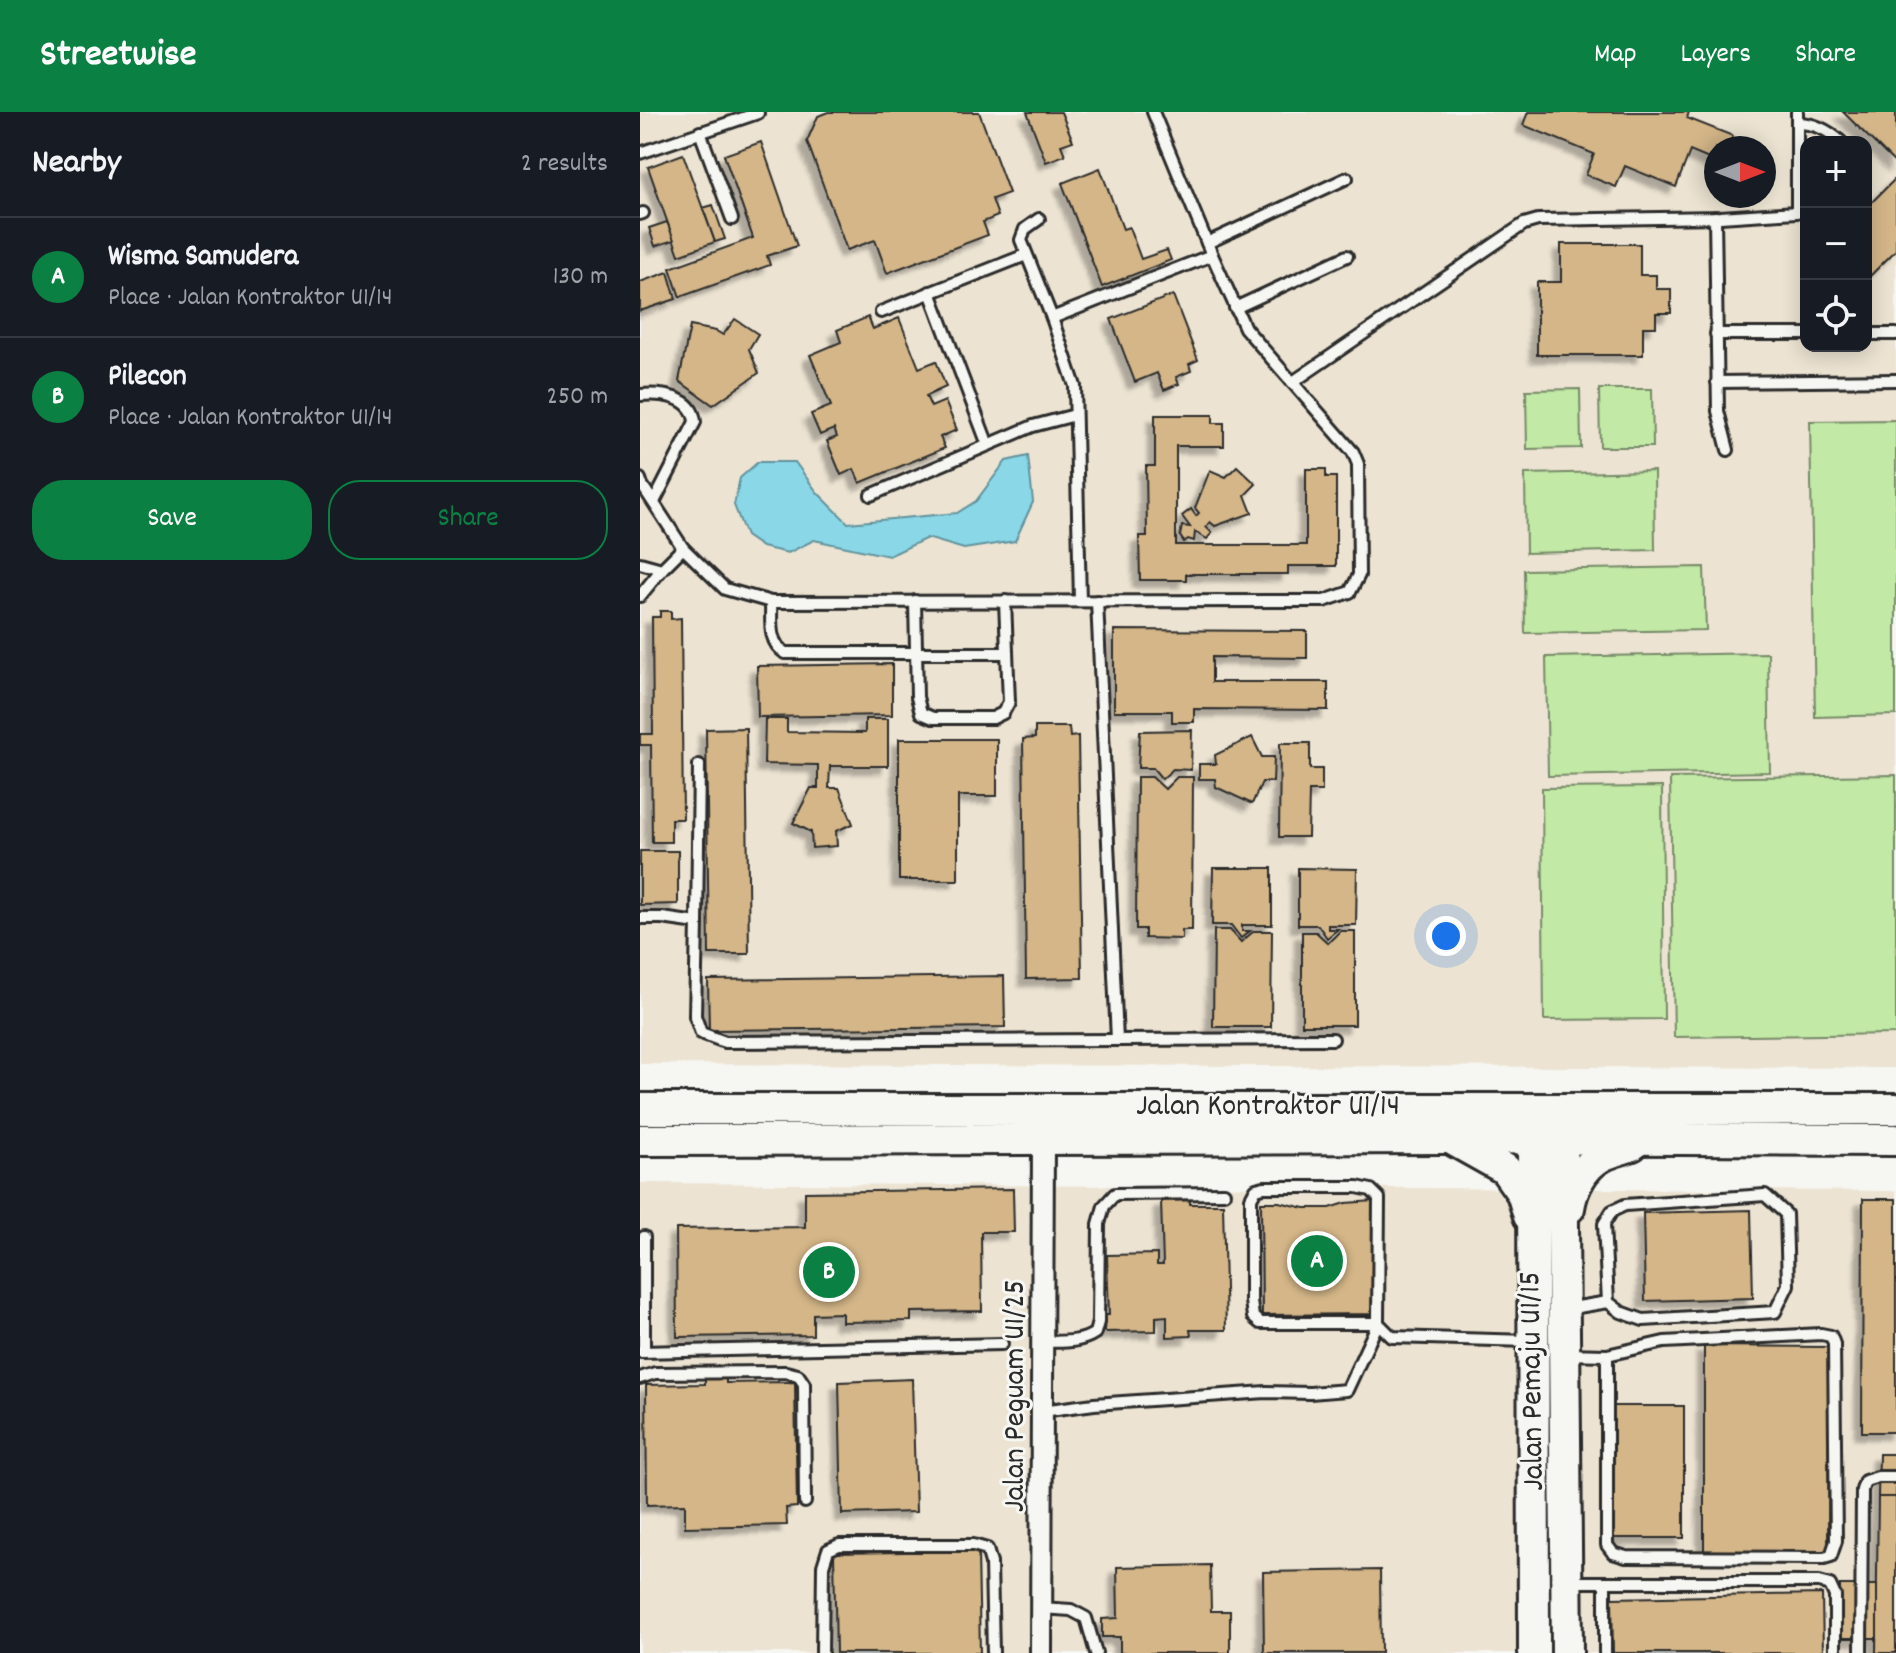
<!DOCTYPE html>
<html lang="en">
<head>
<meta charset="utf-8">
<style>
  :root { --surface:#171b24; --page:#242831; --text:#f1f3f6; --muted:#9ea1a6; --line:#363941; --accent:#0b8043 }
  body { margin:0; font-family:Dekko,sans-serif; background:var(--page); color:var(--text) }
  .controls { position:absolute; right:24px; top:24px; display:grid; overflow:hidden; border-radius:16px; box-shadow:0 4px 20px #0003 }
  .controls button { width:72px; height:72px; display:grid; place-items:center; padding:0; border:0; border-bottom:2px solid var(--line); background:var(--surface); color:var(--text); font:40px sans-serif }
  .compass { position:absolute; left:1064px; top:24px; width:72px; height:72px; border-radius:50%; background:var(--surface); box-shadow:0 4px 20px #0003; rotate:90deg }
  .you { position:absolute; left:806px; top:824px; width:28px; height:28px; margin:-20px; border:6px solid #fff; border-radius:50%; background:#1a73e8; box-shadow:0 0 0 12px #1a73e833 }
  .badge { display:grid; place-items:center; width:52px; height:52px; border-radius:50%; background:var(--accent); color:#fff; font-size:26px; font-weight:700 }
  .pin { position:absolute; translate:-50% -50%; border:4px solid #fff; box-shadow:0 2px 8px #0006 }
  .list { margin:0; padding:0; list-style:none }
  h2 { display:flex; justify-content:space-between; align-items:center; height:104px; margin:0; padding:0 32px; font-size:34px }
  h2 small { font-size:26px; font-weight:400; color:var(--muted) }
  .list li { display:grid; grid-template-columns:52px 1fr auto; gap:24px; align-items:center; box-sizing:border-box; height:120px; padding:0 32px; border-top:2px solid var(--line) }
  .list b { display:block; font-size:30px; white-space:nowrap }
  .list p { margin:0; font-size:26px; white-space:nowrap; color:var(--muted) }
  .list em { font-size:26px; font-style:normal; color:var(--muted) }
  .actions { display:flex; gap:16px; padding:24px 32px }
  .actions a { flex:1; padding:18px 0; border:2px solid var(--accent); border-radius:32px; text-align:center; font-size:28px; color:var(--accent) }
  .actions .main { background:var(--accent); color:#fff }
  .icon { flex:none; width:44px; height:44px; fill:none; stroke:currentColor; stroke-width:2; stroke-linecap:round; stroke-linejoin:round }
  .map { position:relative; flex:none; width:1256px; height:1541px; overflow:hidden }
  header { display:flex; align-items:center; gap:48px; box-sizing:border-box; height:112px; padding:0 40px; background:var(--accent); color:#fff }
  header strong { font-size:38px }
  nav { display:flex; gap:44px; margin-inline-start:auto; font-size:28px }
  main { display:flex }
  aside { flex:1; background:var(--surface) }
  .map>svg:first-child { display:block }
  .built { fill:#ece3d2; fill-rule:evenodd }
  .green { fill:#c2e9a5; stroke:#768a68; stroke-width:2 }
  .water { fill:#89d7e7; stroke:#63929c; stroke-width:2 }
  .building { fill:#d4b688; stroke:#2b2b2b; stroke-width:2; filter:url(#shadow) }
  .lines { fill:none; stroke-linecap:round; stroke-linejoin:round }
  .lane-casing { stroke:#2b2b2b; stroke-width:16 }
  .street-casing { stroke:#2b2b2b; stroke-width:26 }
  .secondary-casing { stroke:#2b2b2b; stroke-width:36 }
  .lane { stroke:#f6f6f2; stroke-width:10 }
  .street { stroke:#f6f6f2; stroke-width:20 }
  .secondary { stroke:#f6f6f2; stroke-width:30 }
  .labels { text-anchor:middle; stroke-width:6; stroke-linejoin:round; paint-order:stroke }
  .street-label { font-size:32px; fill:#2b2b2b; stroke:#f6f6f2 }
</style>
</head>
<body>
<header>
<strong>Streetwise</strong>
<nav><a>Map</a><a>Layers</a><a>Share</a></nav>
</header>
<main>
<aside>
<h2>Nearby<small>2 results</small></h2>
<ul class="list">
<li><span class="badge">A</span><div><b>Wisma Samudera</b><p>Place · Jalan Kontraktor U1/14</p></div><em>130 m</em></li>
<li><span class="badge">B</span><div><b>Pilecon</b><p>Place · Jalan Kontraktor U1/14</p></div><em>250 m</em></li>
</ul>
<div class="actions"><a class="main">Save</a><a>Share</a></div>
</aside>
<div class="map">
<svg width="1256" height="1541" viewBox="0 0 1256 1541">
  <defs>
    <filter id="shadow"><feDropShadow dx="-7" dy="7" stdDeviation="2" flood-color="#0004"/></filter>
  </defs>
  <rect width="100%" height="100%" fill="#f6f6f2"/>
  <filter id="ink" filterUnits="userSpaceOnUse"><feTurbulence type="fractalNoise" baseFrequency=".0125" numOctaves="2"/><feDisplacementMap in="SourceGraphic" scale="16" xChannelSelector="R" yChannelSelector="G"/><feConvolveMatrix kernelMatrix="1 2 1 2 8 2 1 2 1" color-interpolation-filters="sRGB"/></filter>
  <g filter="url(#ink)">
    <!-- built -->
    <g class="built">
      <path d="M0,0H1256V956L0,952ZM1166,30H1226V234H1166ZM1076,36H1124V84H1076Z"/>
      <path d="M0,1071L1256,1079V1541H0Z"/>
    </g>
    <!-- green -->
    <g class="green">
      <path d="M940,277L941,336L887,337L886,278Z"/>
      <path d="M959,277H1012L1013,335H960Z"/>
      <path d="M1256,308V603L1175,605L1170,309Z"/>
      <path d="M1014,359L1015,438L886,441L885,362Z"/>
      <path d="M1064,455L1066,518L885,521L884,458Z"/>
      <path d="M1128,541L1130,660L908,664L906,545Z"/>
      <path d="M1256,663V922L1034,925L1030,666Z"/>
      <path d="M1022,675L1024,907L904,908L902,676Z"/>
    </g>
    <!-- water -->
    <path class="water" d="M388,344L393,390L375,429L324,437L287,426L249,444L174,428L148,441L122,435L106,424L94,393L100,366L118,350H155L177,380L208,411L317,401L336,389L366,349Z"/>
    <!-- building -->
    <g class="building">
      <path d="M188,0H339L369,81L352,87L358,104L343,110L348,123L247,161L235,128L207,138L167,29L178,4Z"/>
      <path d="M387,0H421L433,29L421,33L425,43L406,50Z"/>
      <path d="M888,0H1049L1047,6L1093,24L1088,36H1076V50L1050,39L1036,75L985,54L976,75L946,63L954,42L883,13Z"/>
      <path d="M1203,0H1256V52Z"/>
      <path d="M121,30L157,134L127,144L130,153L40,185L30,156L113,126L84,43Z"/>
      <path d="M43,42L75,130L39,143L8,55Z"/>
      <path d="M460,56L483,117L489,115L501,147L527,138L531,148L462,175L422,71Z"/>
      <path d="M1256,66V138L1226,168V96Z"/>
      <path d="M73,93L85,127L75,130L63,96Z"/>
      <path d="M27,110L34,128L15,134L9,116Z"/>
      <path d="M921,132H1000V163H1016V177H1031V201H1016V215H1003V243H897V170H921Z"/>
      <path d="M28,160L36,187L0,199V170Z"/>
      <path d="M533,183L558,248L549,252L551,259L536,265L539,272L524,278L517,261L495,270L471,207Z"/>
      <path d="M228,205L233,217L259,206L279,256L296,249L306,275L286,284L291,295L305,289L317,318L300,325L305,336L220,371L214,357L201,363L187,329L197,325L194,317L180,323L171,302L191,294L170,243L201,230L197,218Z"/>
      <path d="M95,207L118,222L109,237L119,261L73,293L39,269L50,214L76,219L83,223Z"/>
      <path d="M515,303H573V311H584V334H536V433H666V357H686V365H696V454H648V462H546V468H500L499,424H507L506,354H515Z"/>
      <path d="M597,354L616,372L605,383L612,401L575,414L570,410L566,415L572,421L567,427L555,420L554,429L548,427L544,430L540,424L542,414L550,415L542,404L551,397L556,404L559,401L555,396L570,358L586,365Z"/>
      <path d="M20,499H31V507L41,506L43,707H31V730H12L11,633H0V622H13L12,505H20Z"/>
      <path d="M474,518L667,519V546L572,545V570H688V598L554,597V610H532V599H474Z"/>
      <path d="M252,552V603L118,605L117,554Z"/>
      <path d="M125,607H147V620L225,621V607H248V654H190L189,676H199L213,712L196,719L197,734L172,736L171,720L153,711L171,676H178V653L124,652Z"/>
      <path d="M395,615H429L430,625L438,624L442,866L386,867L383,627L395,626Z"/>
      <path d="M106,616L109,842H69L66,617Z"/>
      <path d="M552,618L551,658L533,657L522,667L513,656H498L500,619Z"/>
      <path d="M612,625L622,645H634L633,670H622L612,692L576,675L575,667H559V652H576L575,643Z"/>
      <path d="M259,627H357V684H318V768H259Z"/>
      <path d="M640,631H670V657H682V679H669L668,725H639Z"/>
      <path d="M497,665H512L525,677L537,665H553L552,818H542V827L505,826V817H496Z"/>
      <path d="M0,739H38V792L0,793Z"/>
      <path d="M573,756H632V813H602V819H610L601,826L591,813H572Z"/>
      <path d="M658,756L717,757L716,813H688V817H698L687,826L678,813H658Z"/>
      <path d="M574,818H590L601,830L614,819H632L631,915H573Z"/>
      <path d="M700,819H715V913H662V820H676L688,831Z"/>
      <path d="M364,864L365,915L69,918L68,868Z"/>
      <path d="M373,1077L374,1120H341L342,1199L271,1200V1209L202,1210V1201L173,1202V1223L37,1225L36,1117L165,1115V1080Z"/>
      <path d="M1223,1087H1256V1320H1222Z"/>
      <path d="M550,1088V1092H583L586,1218H550L551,1224L527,1225V1204L516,1205V1219L465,1220L464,1203H469L467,1143L517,1142V1153H523L521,1089Z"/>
      <path d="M734,1089L733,1202L622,1203L621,1090H639L665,1096H690L706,1091Z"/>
      <path d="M1111,1098L1113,1186L1005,1189L1003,1101Z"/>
      <path d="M1064,1234L1189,1235L1188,1439H1064Z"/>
      <path d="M65,1266H86V1271L155,1270L157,1395L146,1396L147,1413L45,1415V1392L7,1393L6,1273L65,1272Z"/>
      <path d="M272,1267L276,1400L202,1402L199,1270Z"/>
      <rect x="972" y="1294" width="72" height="132"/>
      <path d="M1239,1342H1256V1385H1238Z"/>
      <path d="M1238,1385H1256V1541H1236Z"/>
      <path d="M338,1439L340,1541H196L194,1441Z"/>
      <path d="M570,1453L571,1499H590V1541H480V1525H462V1507L478,1506L477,1455Z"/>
      <path d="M740,1458L741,1541H624L623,1460Z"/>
      <rect x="1200" y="1473" width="37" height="53"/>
      <path d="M1182,1482L1183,1541H973L972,1486Z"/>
    </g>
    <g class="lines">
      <defs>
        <g id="lane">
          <path d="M1157,11C1175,11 1188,18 1201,30"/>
          <path d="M60,20L92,107"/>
          <path d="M0,41L118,1"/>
          <path d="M0,102L3,101"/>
          <path d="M1075,105L1078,299L1088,338"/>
          <path d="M399,107L385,117L381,128L412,206L435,274L440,489"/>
          <path d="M567,131L707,66"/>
          <path d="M290,180L348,333"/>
          <path d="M595,196L707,144"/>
          <path d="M241,200L386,143"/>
          <path d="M412,206L572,143"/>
          <path d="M1076,222H1166"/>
          <path d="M1226,222H1256"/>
          <path d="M653,270L884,112L898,108L1080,105L1157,100V0"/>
          <path d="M1077,270L1256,268"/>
          <path d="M0,283C21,281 53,284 55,310L14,390"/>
          <path d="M0,367L2,373L43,436L85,477L131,490L684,489L710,480L719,463L718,352L713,340L605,216L572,143L513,0"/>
          <path d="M231,383L393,314L435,303"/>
          <path d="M0,451L22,457L43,436"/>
          <path d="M0,484L22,457"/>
          <path d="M275,489L277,585L281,601L293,606H353L363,601L369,590L365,489"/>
          <path d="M457,489L477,928"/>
          <path d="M131,490C132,509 127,529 145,541H367"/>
          <path d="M0,806H22L57,811L55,904L61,921L85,930L693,927"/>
          <path d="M57,811L59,653"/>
          <path d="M4,1125V1240"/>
          <path d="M926,1197L968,1190L981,1200L1003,1208L1135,1200L1148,1173L1146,1102L1125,1083L985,1093L972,1099L964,1112L968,1190"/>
          <path d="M402,1230C420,1229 439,1232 455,1221L458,1210L459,1112L464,1094L475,1082L584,1081"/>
          <path d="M0,1240L362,1232"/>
          <path d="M926,1242L967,1243L1024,1230L1181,1222L1191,1224L1194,1232L1196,1429L1191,1444L1184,1446L986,1445L973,1441L967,1433V1243"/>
          <path d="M0,1266L15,1261L146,1260L158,1263L164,1272L165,1390"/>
          <path d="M402,1299L454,1292L626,1280L670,1281L707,1278L738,1211L739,1086L731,1078L717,1075H624L616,1077L611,1086V1189L613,1205L620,1211H738L752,1225L889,1229"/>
          <path d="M930,1470H1179L1190,1473L1195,1484V1541"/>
          <path d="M401,1496L431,1498L446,1506L456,1541"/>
          <path d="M182,1541L183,1454L188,1438L199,1433H333L347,1437L351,1451L353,1541"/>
          <path d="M965,1541V1471"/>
          <path d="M1221,1541L1222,1378L1225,1369L1238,1365H1256"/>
        </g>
        <path id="street" d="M401,1541L403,1027"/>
        <g id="secondary">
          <path d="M0,997H1256"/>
          <path d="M893,1007L894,1541"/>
          <path d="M922,1007L927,1541"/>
          <path d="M0,1028L811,1026L1256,1028"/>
          <path d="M815,1029L865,1057L882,1081L889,1104"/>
          <path d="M929,1096C932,1076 943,1054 962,1044C971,1039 982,1037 992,1033"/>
        </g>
      </defs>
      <!-- lane casing -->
      <use href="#lane" class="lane-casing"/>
      <!-- street casing -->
      <use href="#street" class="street-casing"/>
      <!-- secondary casing -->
      <use href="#secondary" class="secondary-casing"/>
      <!-- lane -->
      <use href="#lane" class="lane"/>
      <!-- street -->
      <use href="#street" class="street"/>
      <!-- secondary -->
      <use href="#secondary" class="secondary"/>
    </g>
  </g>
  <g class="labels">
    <!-- street labels -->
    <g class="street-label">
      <text x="628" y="1002">Jalan Kontraktor U1/14</text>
      <text transform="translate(889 1269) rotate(-91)" y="11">Jalan Pemaju U1/15</text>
      <text transform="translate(372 1284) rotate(-90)" y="11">Jalan Peguam U1/25</text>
    </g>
  </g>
</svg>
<div class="controls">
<button>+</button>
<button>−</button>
<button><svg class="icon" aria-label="locate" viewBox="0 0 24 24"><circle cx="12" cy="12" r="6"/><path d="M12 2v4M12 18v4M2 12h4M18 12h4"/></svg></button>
</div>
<svg class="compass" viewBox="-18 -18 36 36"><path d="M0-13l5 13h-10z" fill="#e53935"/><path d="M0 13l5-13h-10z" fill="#9ea1a6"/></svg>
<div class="you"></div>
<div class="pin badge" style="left:677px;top:1149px">A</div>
<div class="pin badge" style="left:189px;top:1160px">B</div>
</div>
</main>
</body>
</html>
